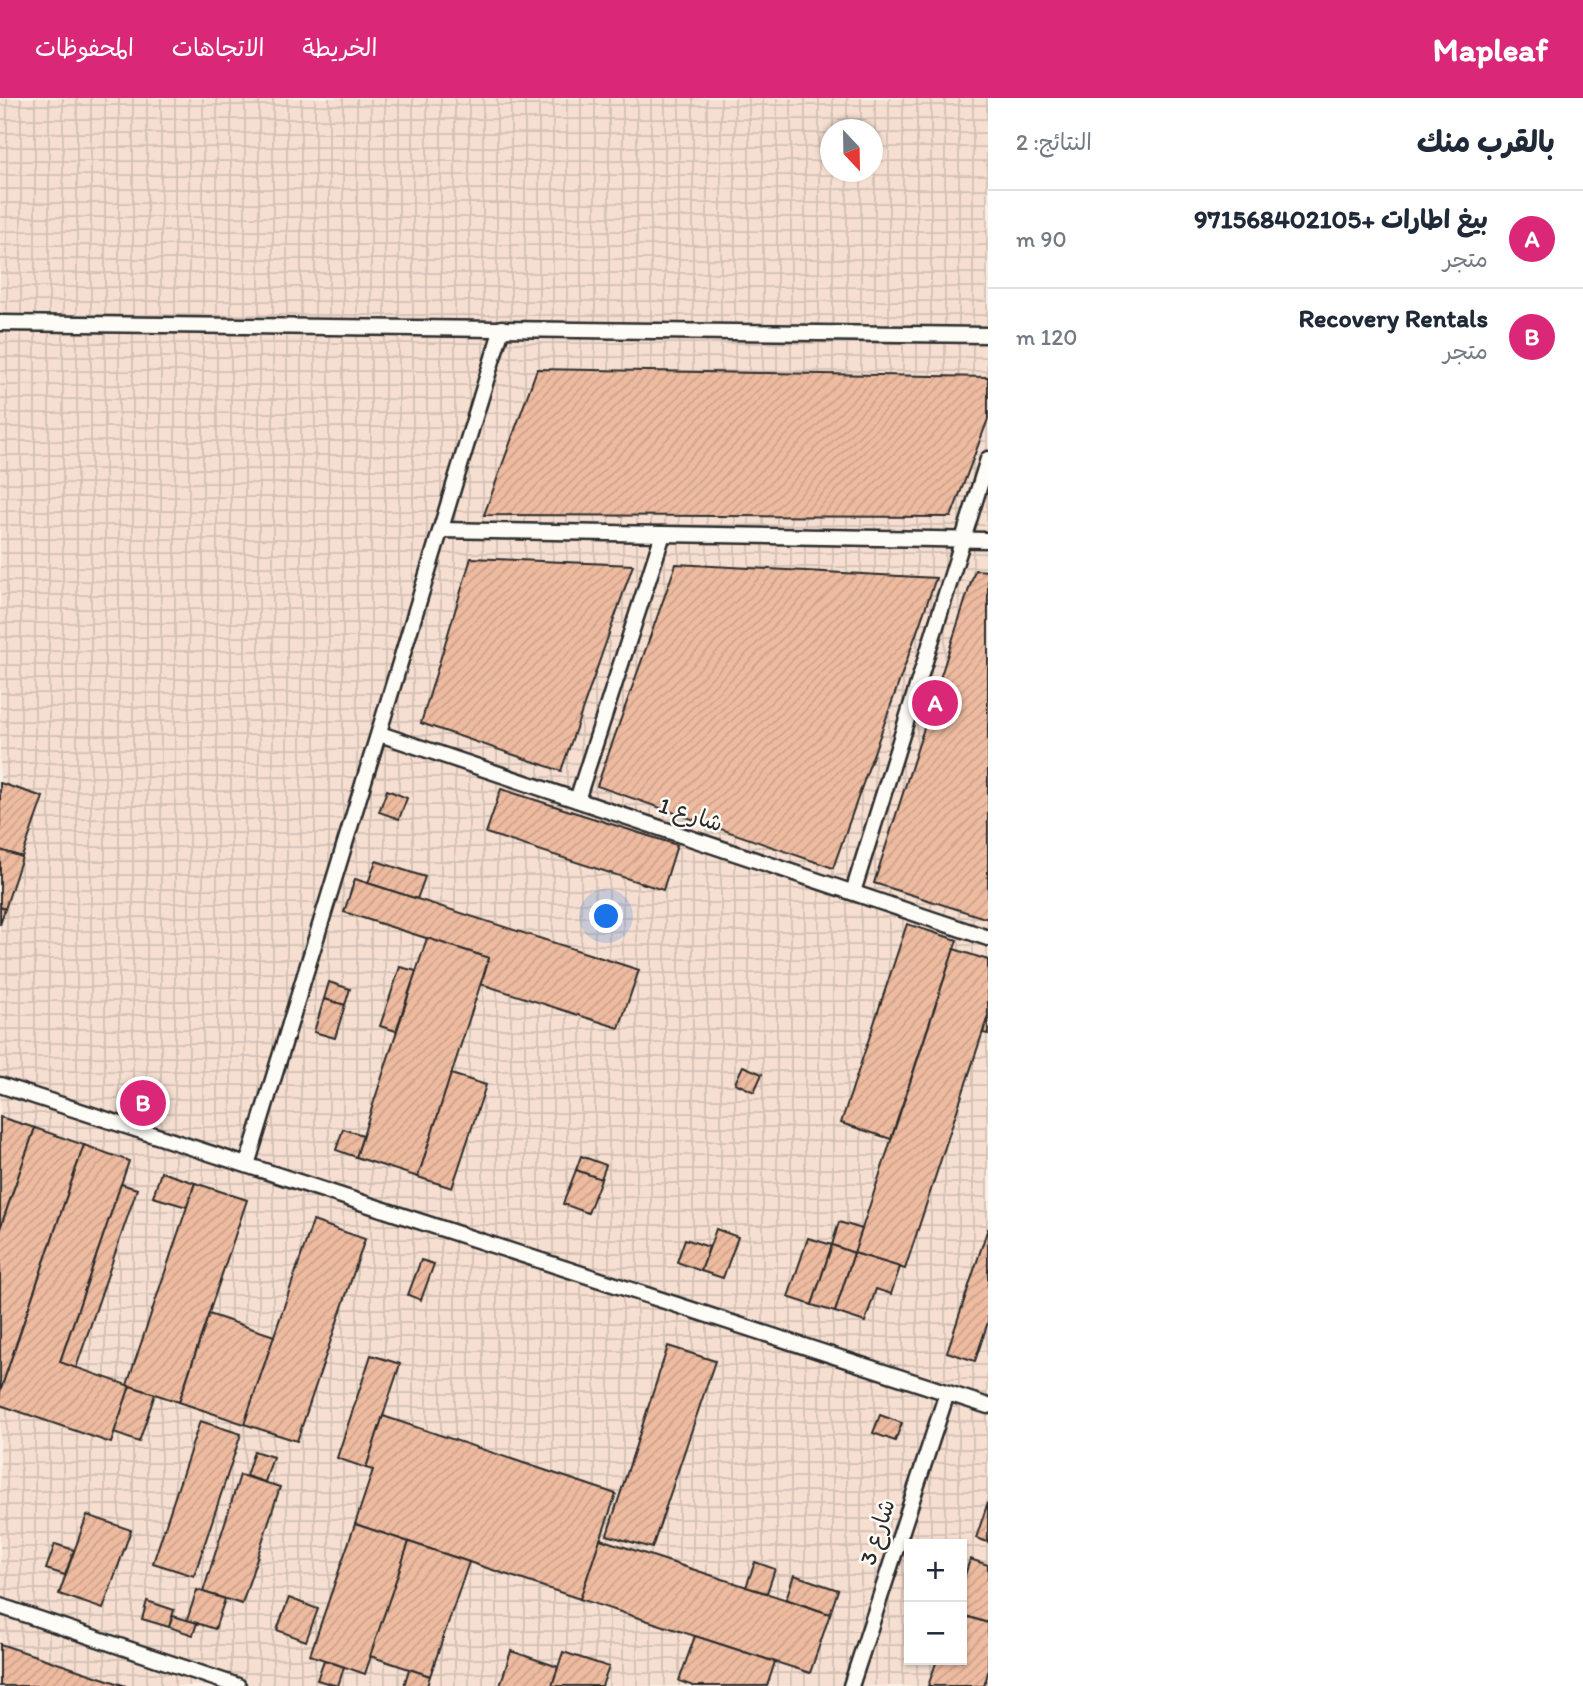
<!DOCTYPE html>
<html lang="ar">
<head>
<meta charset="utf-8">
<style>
  :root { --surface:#fff; --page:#f2f2f3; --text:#1f2937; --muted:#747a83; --line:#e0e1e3; --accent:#db2777 }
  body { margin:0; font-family:Itim,"Playpen Sans Arabic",sans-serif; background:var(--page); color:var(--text); direction:rtl }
  .controls { position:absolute; right:21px; bottom:21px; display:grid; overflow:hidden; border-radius:0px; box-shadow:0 2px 5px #0004 }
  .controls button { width:63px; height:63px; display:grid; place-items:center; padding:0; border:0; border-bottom:2px solid var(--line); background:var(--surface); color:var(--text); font:35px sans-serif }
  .compass { position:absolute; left:820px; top:21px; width:63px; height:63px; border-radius:50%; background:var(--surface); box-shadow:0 2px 5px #0004; rotate:158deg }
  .you { position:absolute; left:607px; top:819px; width:24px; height:24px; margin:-18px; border:5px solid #fff; border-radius:50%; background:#1a73e8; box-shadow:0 0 0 10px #1a73e833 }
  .badge { display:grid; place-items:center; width:46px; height:46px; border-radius:50%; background:var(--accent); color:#fff; font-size:23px; font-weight:700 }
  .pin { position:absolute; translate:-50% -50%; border:4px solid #fff; box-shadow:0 2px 7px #0006 }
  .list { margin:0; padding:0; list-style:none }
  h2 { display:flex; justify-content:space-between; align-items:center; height:91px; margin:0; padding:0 28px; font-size:30px }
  h2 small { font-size:23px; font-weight:400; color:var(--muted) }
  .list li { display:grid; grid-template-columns:46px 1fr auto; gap:21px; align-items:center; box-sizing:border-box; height:98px; padding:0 28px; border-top:2px solid var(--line) }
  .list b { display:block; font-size:26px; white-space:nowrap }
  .list p { margin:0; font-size:23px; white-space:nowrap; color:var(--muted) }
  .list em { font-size:23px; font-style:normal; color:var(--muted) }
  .map { position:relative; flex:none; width:988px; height:1588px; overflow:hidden; direction:ltr }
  header { display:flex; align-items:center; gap:42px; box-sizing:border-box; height:98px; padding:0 35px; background:var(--accent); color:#fff }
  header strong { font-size:33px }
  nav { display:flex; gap:38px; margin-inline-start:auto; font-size:24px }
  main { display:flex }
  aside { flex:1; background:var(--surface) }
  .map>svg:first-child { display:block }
  .industrial { fill:url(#industrial-grid); fill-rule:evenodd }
  .building { fill:url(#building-hatch); stroke:#2b2b2b; stroke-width:2 }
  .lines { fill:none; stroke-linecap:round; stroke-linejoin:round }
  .service-casing { stroke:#2b2b2b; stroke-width:19 }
  .service { stroke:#fdfcf7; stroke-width:14 }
  .labels { text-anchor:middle; stroke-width:5; stroke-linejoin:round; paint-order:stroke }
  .street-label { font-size:23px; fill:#2b2b2b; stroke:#fdfcf7 }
</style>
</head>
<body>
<header>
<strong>Mapleaf</strong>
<nav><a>الخريطة</a><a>الاتجاهات</a><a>المحفوظات</a></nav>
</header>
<main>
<aside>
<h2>بالقرب منك<small>النتائج: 2</small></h2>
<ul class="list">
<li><span class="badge">A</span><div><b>بيغ اطارات +971568402105</b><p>متجر</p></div><em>90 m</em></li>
<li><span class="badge">B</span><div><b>Recovery Rentals</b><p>متجر</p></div><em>120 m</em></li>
</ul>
</aside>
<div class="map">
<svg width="988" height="1588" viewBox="0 0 988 1588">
  <defs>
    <pattern id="industrial-grid" width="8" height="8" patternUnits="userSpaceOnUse" patternTransform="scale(1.75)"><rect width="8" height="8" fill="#f6dfd1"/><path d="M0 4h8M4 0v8" fill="none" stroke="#d3c0b4"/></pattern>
    <pattern id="building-hatch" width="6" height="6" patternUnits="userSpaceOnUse" patternTransform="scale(1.75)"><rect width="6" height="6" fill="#eebba0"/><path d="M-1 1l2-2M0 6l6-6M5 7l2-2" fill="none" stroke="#cca18a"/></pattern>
  </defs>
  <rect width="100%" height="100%" fill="#faefe6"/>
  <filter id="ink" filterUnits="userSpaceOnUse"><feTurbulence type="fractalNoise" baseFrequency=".0143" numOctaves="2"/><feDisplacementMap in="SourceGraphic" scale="14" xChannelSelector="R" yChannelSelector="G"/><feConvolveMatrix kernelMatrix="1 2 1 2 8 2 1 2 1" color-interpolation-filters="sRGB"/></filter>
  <g filter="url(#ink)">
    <!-- industrial -->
    <path class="industrial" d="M0,0H988V1588H0ZM830,32H872V74H830ZM909,1446H962V1562H909Z"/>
    <!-- building -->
    <g class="building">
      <path d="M537,271L988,279V321L951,419L484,417Z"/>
      <path d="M471,460L633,467L561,673L421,625Z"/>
      <path d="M676,466L936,480L833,770L597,688Z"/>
      <path d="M975,472L988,473V821L874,785Z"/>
      <path d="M0,685L43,699L22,759L0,752Z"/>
      <path d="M501,691L677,747L663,792L486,735Z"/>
      <path d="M387,692L407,700L399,721L379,714Z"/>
      <path d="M0,752L22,759L5,811L0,809Z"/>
      <path d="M376,763L425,779L417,801L368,785Z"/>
      <path d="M355,781L639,872L619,930L481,886L489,860L344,814Z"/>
      <path d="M0,809L5,811L0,827Z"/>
      <path d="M907,826L957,842L891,1041L841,1025Z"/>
      <path d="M427,840L489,860L418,1079L356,1059Z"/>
      <path d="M954,851L988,862V918L905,1171L854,1155Z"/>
      <path d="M400,869L416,873L396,933L380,928Z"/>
      <path d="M329,884L350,891L345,907L324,901Z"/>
      <path d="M324,901L345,907L335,940L314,934Z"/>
      <path d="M988,918V936L983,935Z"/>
      <path d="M743,968L762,976L754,994L735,985Z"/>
      <path d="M451,976L486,987L452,1090L418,1079Z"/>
      <path d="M0,1019L35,1030L0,1131Z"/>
      <path d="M35,1030L84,1047L0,1294V1131Z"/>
      <path d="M343,1031L363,1037L356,1059L336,1052Z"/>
      <path d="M84,1047L129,1063L60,1264L130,1288L111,1345L0,1307V1294Z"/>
      <path d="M581,1058L606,1067L601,1081L576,1072Z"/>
      <path d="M576,1072L601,1081L588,1115L563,1106Z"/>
      <path d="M161,1074L195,1085L187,1109L153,1099Z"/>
      <path d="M195,1085L247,1102L179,1304L127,1287Z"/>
      <path d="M121,1086L137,1091L76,1270L60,1264Z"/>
      <path d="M313,1123L365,1141L297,1343L244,1326Z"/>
      <path d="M839,1124L862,1131L854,1155L832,1147Z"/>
      <path d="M988,1130V1224L975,1263L947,1254Z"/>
      <path d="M716,1131L738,1139L723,1180L701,1173Z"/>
      <path d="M808,1140L832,1147L812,1207L788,1199Z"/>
      <path d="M685,1141L709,1149L701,1173L677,1164Z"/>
      <path d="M832,1147L854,1155L835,1214L812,1207Z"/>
      <path d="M854,1155L900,1169L891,1196L876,1191L865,1224L835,1214Z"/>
      <path d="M421,1162L434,1166L421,1202L408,1197Z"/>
      <path d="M209,1216L274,1238L244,1326L179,1304Z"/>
      <path d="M668,1248L715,1263L652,1450L607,1437Z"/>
      <path d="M371,1257L400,1266L366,1370L337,1360Z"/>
      <path d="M130,1288L155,1296L139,1344L114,1335Z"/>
      <path d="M880,1317L902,1325L895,1343L873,1335Z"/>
      <path d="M383,1318L616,1396L580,1501L355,1426L373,1372L366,1370Z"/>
      <path d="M200,1323L241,1336L194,1478L153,1465Z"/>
      <path d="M254,1353L273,1359L265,1384L246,1378Z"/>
      <path d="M240,1377L280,1389L242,1506L203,1494Z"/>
      <path d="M988,1404V1444L976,1440Z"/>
      <path d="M87,1417L131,1432L103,1511L59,1496Z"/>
      <path d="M355,1426L409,1444L365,1576L310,1557Z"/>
      <path d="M600,1441L830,1516L810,1575L580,1501Z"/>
      <path d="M409,1444L469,1464L430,1578L370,1558Z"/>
      <path d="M55,1446L74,1452L65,1477L46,1471Z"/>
      <path d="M970,1461L988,1467V1525L962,1517V1487Z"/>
      <path d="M755,1464L775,1471L767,1495L746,1489Z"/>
      <path d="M794,1477L838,1492L830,1516L786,1501Z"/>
      <path d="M197,1492L225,1501L215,1531L187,1522Z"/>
      <path d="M289,1500L318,1511L306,1543L277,1532Z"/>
      <path d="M147,1503L174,1512L169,1529L142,1521Z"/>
      <path d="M962,1517L988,1525V1575L984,1588H928L937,1562H962Z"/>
      <path d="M173,1518L197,1525L193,1537L169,1529Z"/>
      <path d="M695,1538L775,1564L767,1588H693L679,1583Z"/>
      <path d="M0,1546L126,1588H0Z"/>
      <path d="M511,1553L558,1569L552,1588H500Z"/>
      <path d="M563,1554L609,1569L602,1588H552Z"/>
      <path d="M324,1562L344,1569L338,1588L317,1582Z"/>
      <path d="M409,1571L430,1578L427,1588H404Z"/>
    </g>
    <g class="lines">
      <defs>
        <g id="service">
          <path d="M0,225L988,237"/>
          <path d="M441,432L988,442"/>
          <path d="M380,636L988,840"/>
          <path d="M577,702L663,436"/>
          <path d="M853,794L988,361"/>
          <path d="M0,987L988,1308"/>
          <path d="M247,1067L502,230"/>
          <path d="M0,1508L238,1588"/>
          <path d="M851,1588L947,1295"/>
        </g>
      </defs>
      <!-- service casing -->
      <use href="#service" class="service-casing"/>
      <!-- service -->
      <use href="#service" class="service"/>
    </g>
  </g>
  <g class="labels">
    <!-- street labels -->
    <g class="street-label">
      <text transform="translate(691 716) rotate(18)" y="8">شارع 1</text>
      <text transform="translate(877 1434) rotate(-72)" y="8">شارع 3</text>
    </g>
  </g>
</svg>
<div class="controls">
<button>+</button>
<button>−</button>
</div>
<svg class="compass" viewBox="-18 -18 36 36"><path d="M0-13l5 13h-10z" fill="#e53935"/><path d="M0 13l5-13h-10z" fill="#747a83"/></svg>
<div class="you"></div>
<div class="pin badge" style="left:935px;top:605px">A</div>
<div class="pin badge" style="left:143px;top:1005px">B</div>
</div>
</main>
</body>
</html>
